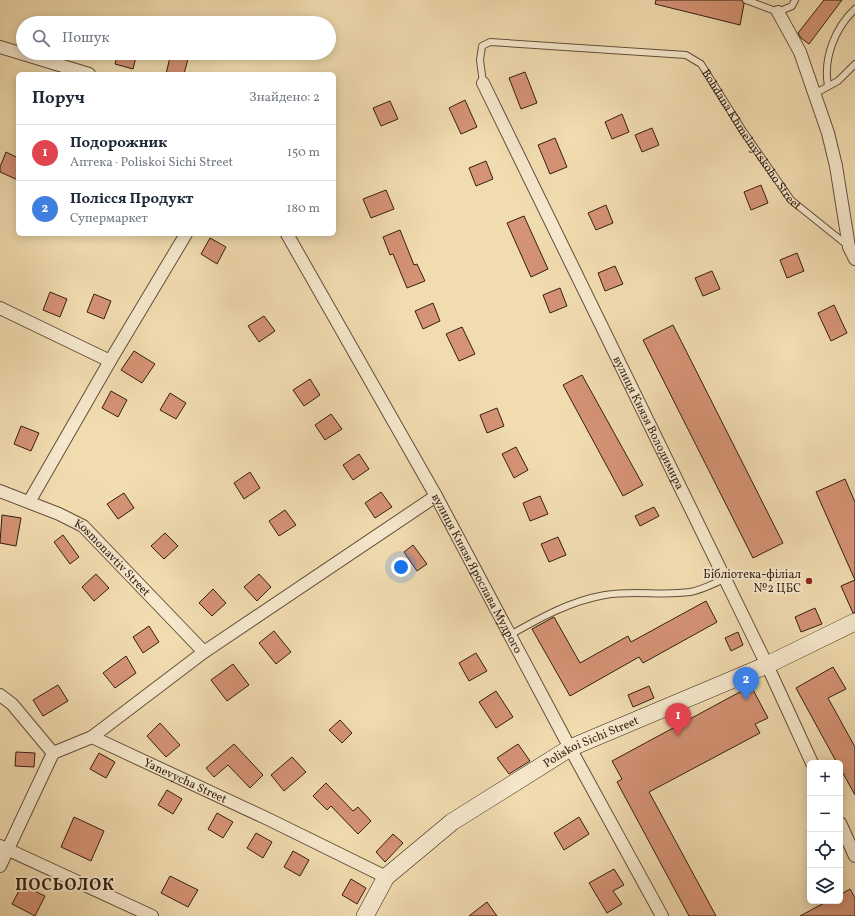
<!DOCTYPE html>
<html lang="uk">
<head>
<meta charset="utf-8">
<style>
  :root { --surface:#fff; --page:#f2f2f3; --text:#1f2937; --muted:#747a83; --line:#e0e1e3; --accent:#8f2418 }
  body { margin:0; font-family:Vollkorn,serif; background:var(--page); color:var(--text) }
  .controls { position:absolute; right:12px; bottom:12px; display:grid; overflow:hidden; border-radius:6px; box-shadow:0 2px 10px #0003 }
  .controls button { width:36px; height:36px; display:grid; place-items:center; padding:0; border:0; border-bottom:1px solid var(--line); background:var(--surface); color:var(--text); font:20px sans-serif }
  .you { position:absolute; left:401px; top:567px; width:14px; height:14px; margin:-10px; border:3px solid #fff; border-radius:50%; background:#1a73e8; box-shadow:0 0 0 6px #1a73e833 }
  .badge { display:grid; place-items:center; width:26px; height:26px; border-radius:50%; background:var(--accent); color:#fff; font-size:13px; font-weight:700 }
  .pin { position:absolute; translate:-50% -33px; filter:drop-shadow(0 1px 2px #0008) }
  .pin::after { content:''; position:absolute; top:21px; width:14px; height:12px; background:inherit; clip-path:polygon(0 0,100% 0,50% 100%) }
  .list { margin:0; padding:0; list-style:none }
  h2 { display:flex; justify-content:space-between; align-items:center; height:52px; margin:0; padding:0 16px; font-size:17px }
  h2 small { font-size:13px; font-weight:400; color:var(--muted) }
  .list li { display:grid; grid-template-columns:26px 1fr auto; gap:12px; align-items:center; box-sizing:border-box; height:56px; padding:0 16px; border-top:1px solid var(--line) }
  .list b { display:block; font-size:15px; white-space:nowrap }
  .list p { margin:0; font-size:13px; white-space:nowrap; color:var(--muted) }
  .list em { font-size:13px; font-style:normal; color:var(--muted) }
  .icon { flex:none; width:22px; height:22px; fill:none; stroke:currentColor; stroke-width:2; stroke-linecap:round; stroke-linejoin:round }
  .map { position:relative; flex:none; width:855px; height:916px; overflow:hidden }
  .search { position:absolute; background:var(--surface); box-shadow:0 2px 10px #0003; left:16px; top:16px; width:320px; height:44px; display:flex; align-items:center; gap:10px; box-sizing:border-box; padding:0 14px; border-radius:22px; color:var(--muted); font-size:15px }
  .panel { position:absolute; background:var(--surface); box-shadow:0 2px 10px #0003; left:16px; top:72px; width:320px; height:164px; border-radius:6px }
  .map>svg:first-child { display:block }
  .building { fill:#d59375; stroke:#341e13 }
  .lines { fill:none; stroke-linecap:round; stroke-linejoin:round }
  .lane-casing { stroke:#634e3a; stroke-width:8 }
  .street-casing { stroke:#634e3a; stroke-width:14 }
  .secondary-casing { stroke:#341e13; stroke-width:18 }
  .lane { stroke:#f6e8cc; stroke-width:6 }
  .street { stroke:#f6e8cc; stroke-width:12 }
  .secondary { stroke:#f6e8cc; stroke-width:17 }
  .poi-dot { fill:#8f2418; stroke:#f6e8cc; stroke-width:1.5 }
  .labels { text-anchor:middle; stroke-width:4; stroke-linejoin:round; paint-order:stroke }
  .street-label { font-size:12px; fill:#341e13; stroke:#f6e8cc }
  .poi-label { font-size:12px; fill:#341e13; stroke:#f6e8cc; text-anchor:end }
  .district-label { font-size:16px; font-weight:bold; letter-spacing:1px; fill:#341e13; stroke:#f6e8cc }
</style>
</head>
<body>
<div class="map">
<svg width="855" height="916" viewBox="0 0 855 916">
  <rect width="100%" height="100%" fill="#f1dcb0"/>
  <filter id="stains"><feTurbulence type="fractalNoise" baseFrequency=".005" numOctaves="4"/><feColorMatrix values="0 0 0 0 .2 0 0 0 0 .09 0 0 0 0 .02 0 0 0 .5 -.17"/></filter>
  <radialGradient id="worn" r=".72"><stop offset=".6" stop-color="#630" stop-opacity="0"/><stop offset="1" stop-color="#630" stop-opacity=".3"/></radialGradient>
  <!-- building -->
  <g class="building">
    <path d="M656,0H742L744,4L740,25L655,4Z"/>
    <path d="M824,0H842L809,44L801,38L798,33Z"/>
    <path d="M118,53H137L133,69L115,64Z"/>
    <path d="M171,53L189,55L184,74H166Z"/>
    <path d="M525,72L537,103L521,109L509,78Z"/>
    <path d="M465,100L477,127L461,134L449,108Z"/>
    <path d="M390,101L398,119L381,126L373,108Z"/>
    <path d="M622,114L629,132L612,139L605,122Z"/>
    <path d="M652,128L659,145L642,152L635,135Z"/>
    <path d="M555,138L567,167L550,174L538,145Z"/>
    <path d="M6,152L18,158V180L0,172V167Z"/>
    <path d="M486,161L493,179L476,186L469,168Z"/>
    <path d="M761,185L768,203L751,210L744,192Z"/>
    <path d="M386,190L394,209L371,218L363,199Z"/>
    <path d="M606,205L613,223L596,230L588,213Z"/>
    <path d="M524,216L548,269L531,277L507,223Z"/>
    <path d="M400,230L414,265L417,264L425,281L407,288L393,254L390,255L383,237Z"/>
    <path d="M210,238L226,247L217,264L201,254Z"/>
    <path d="M797,253L804,271L787,278L780,260Z"/>
    <path d="M615,266L623,284L605,291L598,273Z"/>
    <path d="M712,271L720,289L703,296L695,278Z"/>
    <path d="M560,288L567,306L550,313L543,295Z"/>
    <path d="M50,292L67,299L60,317L43,310Z"/>
    <path d="M94,294L111,301L104,319L87,312Z"/>
    <path d="M433,303L440,321L423,329L415,311Z"/>
    <path d="M834,305L847,333L831,341L818,313Z"/>
    <path d="M264,316L275,331L259,342L248,326Z"/>
    <path d="M673,325L783,543L753,558L643,340Z"/>
    <path d="M462,327L475,354L459,361L446,334Z"/>
    <path d="M134,351L155,364L142,383L121,370Z"/>
    <path d="M582,375L643,485L623,496L563,385Z"/>
    <path d="M310,379L320,395L304,406L293,390Z"/>
    <path d="M111,391L127,400L118,417L102,408Z"/>
    <path d="M170,393L186,403L176,419L160,410Z"/>
    <path d="M497,408L504,426L487,433L480,415Z"/>
    <path d="M331,414L342,429L325,440L315,425Z"/>
    <path d="M21,426L39,433L31,451L14,444Z"/>
    <path d="M516,447L528,470L514,478L502,454Z"/>
    <path d="M359,454L369,469L353,480L343,465Z"/>
    <path d="M250,472L260,488L244,499L234,483Z"/>
    <path d="M845,479L855,502V612L853,613L841,586L855,580L816,492Z"/>
    <path d="M381,492L392,507L375,518L365,503Z"/>
    <path d="M124,493L134,508L118,519L107,504Z"/>
    <path d="M540,496L548,514L530,521L523,503Z"/>
    <path d="M654,507L659,516L640,526L635,516Z"/>
    <path d="M285,510L296,525L279,536L269,521Z"/>
    <path d="M2,515L21,518L16,546L0,543Z"/>
    <path d="M165,533L178,546L164,559L151,546Z"/>
    <path d="M63,535L79,557L70,564L54,542Z"/>
    <path d="M558,537L566,555L549,562L541,544Z"/>
    <path d="M413,545L427,564L417,571L404,552Z"/>
    <path d="M96,574L109,588L94,601L82,587Z"/>
    <path d="M259,574L271,587L257,601L244,587Z"/>
    <path d="M213,589L226,603L212,616L199,603Z"/>
    <path d="M706,601L717,622L643,663L639,657L570,696L532,629L554,617L580,663L628,636L631,642Z"/>
    <path d="M815,608L822,624L801,632L795,617Z"/>
    <path d="M149,626L159,642L143,653L133,637Z"/>
    <path d="M274,631L291,652L276,664L259,643Z"/>
    <path d="M738,632L743,645L731,651L725,638Z"/>
    <path d="M476,653L487,671L469,681L459,663Z"/>
    <path d="M126,656L136,673L115,688L103,673Z"/>
    <path d="M233,664L249,685L227,701L211,680Z"/>
    <path d="M833,667L846,689L828,698L855,747V795L840,768V763H837L796,688Z"/>
    <path d="M58,685L68,701L43,716L33,700Z"/>
    <path d="M649,686L654,698L633,707L628,695Z"/>
    <path d="M751,686L768,718L755,724L760,733L649,792L716,916H689L617,782L622,779L612,761Z"/>
    <path d="M496,691L513,717L496,728L479,702Z"/>
    <path d="M340,720L352,733L342,743L329,730Z"/>
    <path d="M160,723L180,745L166,757L147,736Z"/>
    <path d="M234,744L263,775L250,788L228,765L214,777L206,768Z"/>
    <path d="M518,744L530,761L509,774L497,758Z"/>
    <path d="M16,752L35,753L34,767L15,766Z"/>
    <path d="M99,753L115,762L106,778L90,769Z"/>
    <path d="M292,757L306,772L284,791L271,775Z"/>
    <path d="M326,783L353,811L358,807L371,821L358,834L331,806L327,810L313,796Z"/>
    <path d="M167,790L182,799L173,814L158,805Z"/>
    <path d="M217,813L233,822L223,838L208,829Z"/>
    <path d="M74,817L104,831L91,861L61,847Z"/>
    <path d="M579,817L589,834L564,850L554,833Z"/>
    <path d="M256,833L272,842L263,858L247,848Z"/>
    <path d="M393,834L403,843L385,862L376,852Z"/>
    <path d="M293,851L309,860L300,876L284,867Z"/>
    <path d="M614,869L624,885L613,891L622,904L607,913L589,883Z"/>
    <path d="M170,876L198,890L188,907L161,893Z"/>
    <path d="M351,879L366,888L357,904L342,895Z"/>
    <path d="M22,885L45,896L35,916L12,904Z"/>
    <path d="M850,889L855,898V916H800L828,901H840V895Z"/>
    <path d="M487,902L497,916H469Z"/>
  </g>
  <g class="lines">
    <defs>
      <g id="lane">
        <path d="M746,0L778,12L792,6L795,0"/>
        <path id="s1" d="M483,83L480,60L482,46L490,42L686,55L701,64L743,131L791,200L847,245"/>
        <path d="M828,86C823,58 835,28 855,9"/>
        <path d="M814,94L838,81L855,64"/>
        <path d="M510,635C540,618 570,601 605,595C633,590 662,596 690,592C702,590 713,584 724,579"/>
      </g>
      <g id="street">
        <path d="M778,12L800,52L828,133L836,166L849,247L855,259"/>
        <path d="M0,47L89,74"/>
        <path id="s2" d="M483,83L767,665L812,763"/>
        <path id="s3" d="M287,234L436,496L570,748L662,916"/>
        <path d="M0,308L110,361L186,234"/>
        <path id="s4" d="M0,491L59,514L83,526L204,652"/>
        <path d="M29,502L110,361"/>
        <path id="s5" d="M0,695L12,704L53,753L92,737L268,819L386,877"/>
        <path d="M92,737L204,652L436,496"/>
        <path d="M840,823L855,856"/>
        <path d="M0,846L152,916"/>
        <path d="M0,866L53,753"/>
      </g>
      <g id="secondary">
        <path id="s6" d="M365,916L386,877L452,822L570,748L767,665L855,622"/>
      </g>
    </defs>
    <!-- lane casing -->
    <use href="#lane" class="lane-casing"/>
    <!-- street casing -->
    <use href="#street" class="street-casing"/>
    <!-- secondary casing -->
    <use href="#secondary" class="secondary-casing"/>
    <!-- lane -->
    <use href="#lane" class="lane"/>
    <!-- street -->
    <use href="#street" class="street"/>
    <!-- secondary -->
    <use href="#secondary" class="secondary"/>
  </g>
  <!-- markers -->
  <circle class="poi-dot" cx="809" cy="581" r="4"/>
  <g class="labels">
    <!-- street labels -->
    <g class="street-label">
      <text dy="4" stroke="none"><textPath href="#s1" startOffset="351">Bohdana Khmelnytskoho Street</textPath></text>
      <text dy="4" stroke="none"><textPath href="#s2" startOffset="378">вулиця Князя Володимира</textPath></text>
      <text dy="4" stroke="none"><textPath href="#s4" startOffset="133">Kosmonavtiv Street</textPath></text>
      <text dy="4" stroke="none"><textPath href="#s3" startOffset="389">вулиця Князя Ярослава Мудрого</textPath></text>
      <text dy="4" stroke="none"><textPath href="#s6" startOffset="291">Poliskoi Sichi Street</textPath></text>
      <text dy="4" stroke="none"><textPath href="#s5" startOffset="224">Yanevycha Street</textPath></text>
    </g>
    <!-- poi labels -->
    <g class="poi-label">
      <text x="801" y="578">Бібліотека-філіал<tspan x="801" dy="14">№2 ЦБС</tspan></text>
    </g>
    <!-- district labels -->
    <g class="district-label">
      <text x="65" y="890">ПОСЬОЛОК</text>
    </g>
  </g>
  <rect width="100%" height="100%" filter="url(#stains)"/>
  <rect width="100%" height="100%" fill="url(#worn)"/>
</svg>
<div class="controls">
<button>+</button>
<button>−</button>
<button><svg class="icon" aria-label="locate" viewBox="0 0 24 24"><circle cx="12" cy="12" r="6"/><path d="M12 2v4M12 18v4M2 12h4M18 12h4"/></svg></button>
<button><svg class="icon" aria-label="layers" viewBox="0 0 24 24"><path d="M12 4l9 5-9 5-9-5zM3 14l9 5 9-5"/></svg></button>
</div>
<div class="you"></div>
<div class="pin badge" style="left:678px;top:736px;background:#e0444e">1</div>
<div class="pin badge" style="left:746px;top:700px;background:#3f7fe0">2</div>
<div class="search"><svg class="icon" aria-label="search" viewBox="0 0 24 24"><circle cx="10" cy="10" r="6"/><path d="M15 15l6 6"/></svg>Пошук</div>
<section class="panel">
<h2>Поруч<small>Знайдено: 2</small></h2>
<ul class="list">
<li><span class="badge" style="background:#e0444e">1</span><div><b>Подорожник</b><p>Аптека · Poliskoi Sichi Street</p></div><em>150 m</em></li>
<li><span class="badge" style="background:#3f7fe0">2</span><div><b>Полісся Продукт</b><p>Супермаркет</p></div><em>180 m</em></li>
</ul>
</section>
</div>
</body>
</html>
